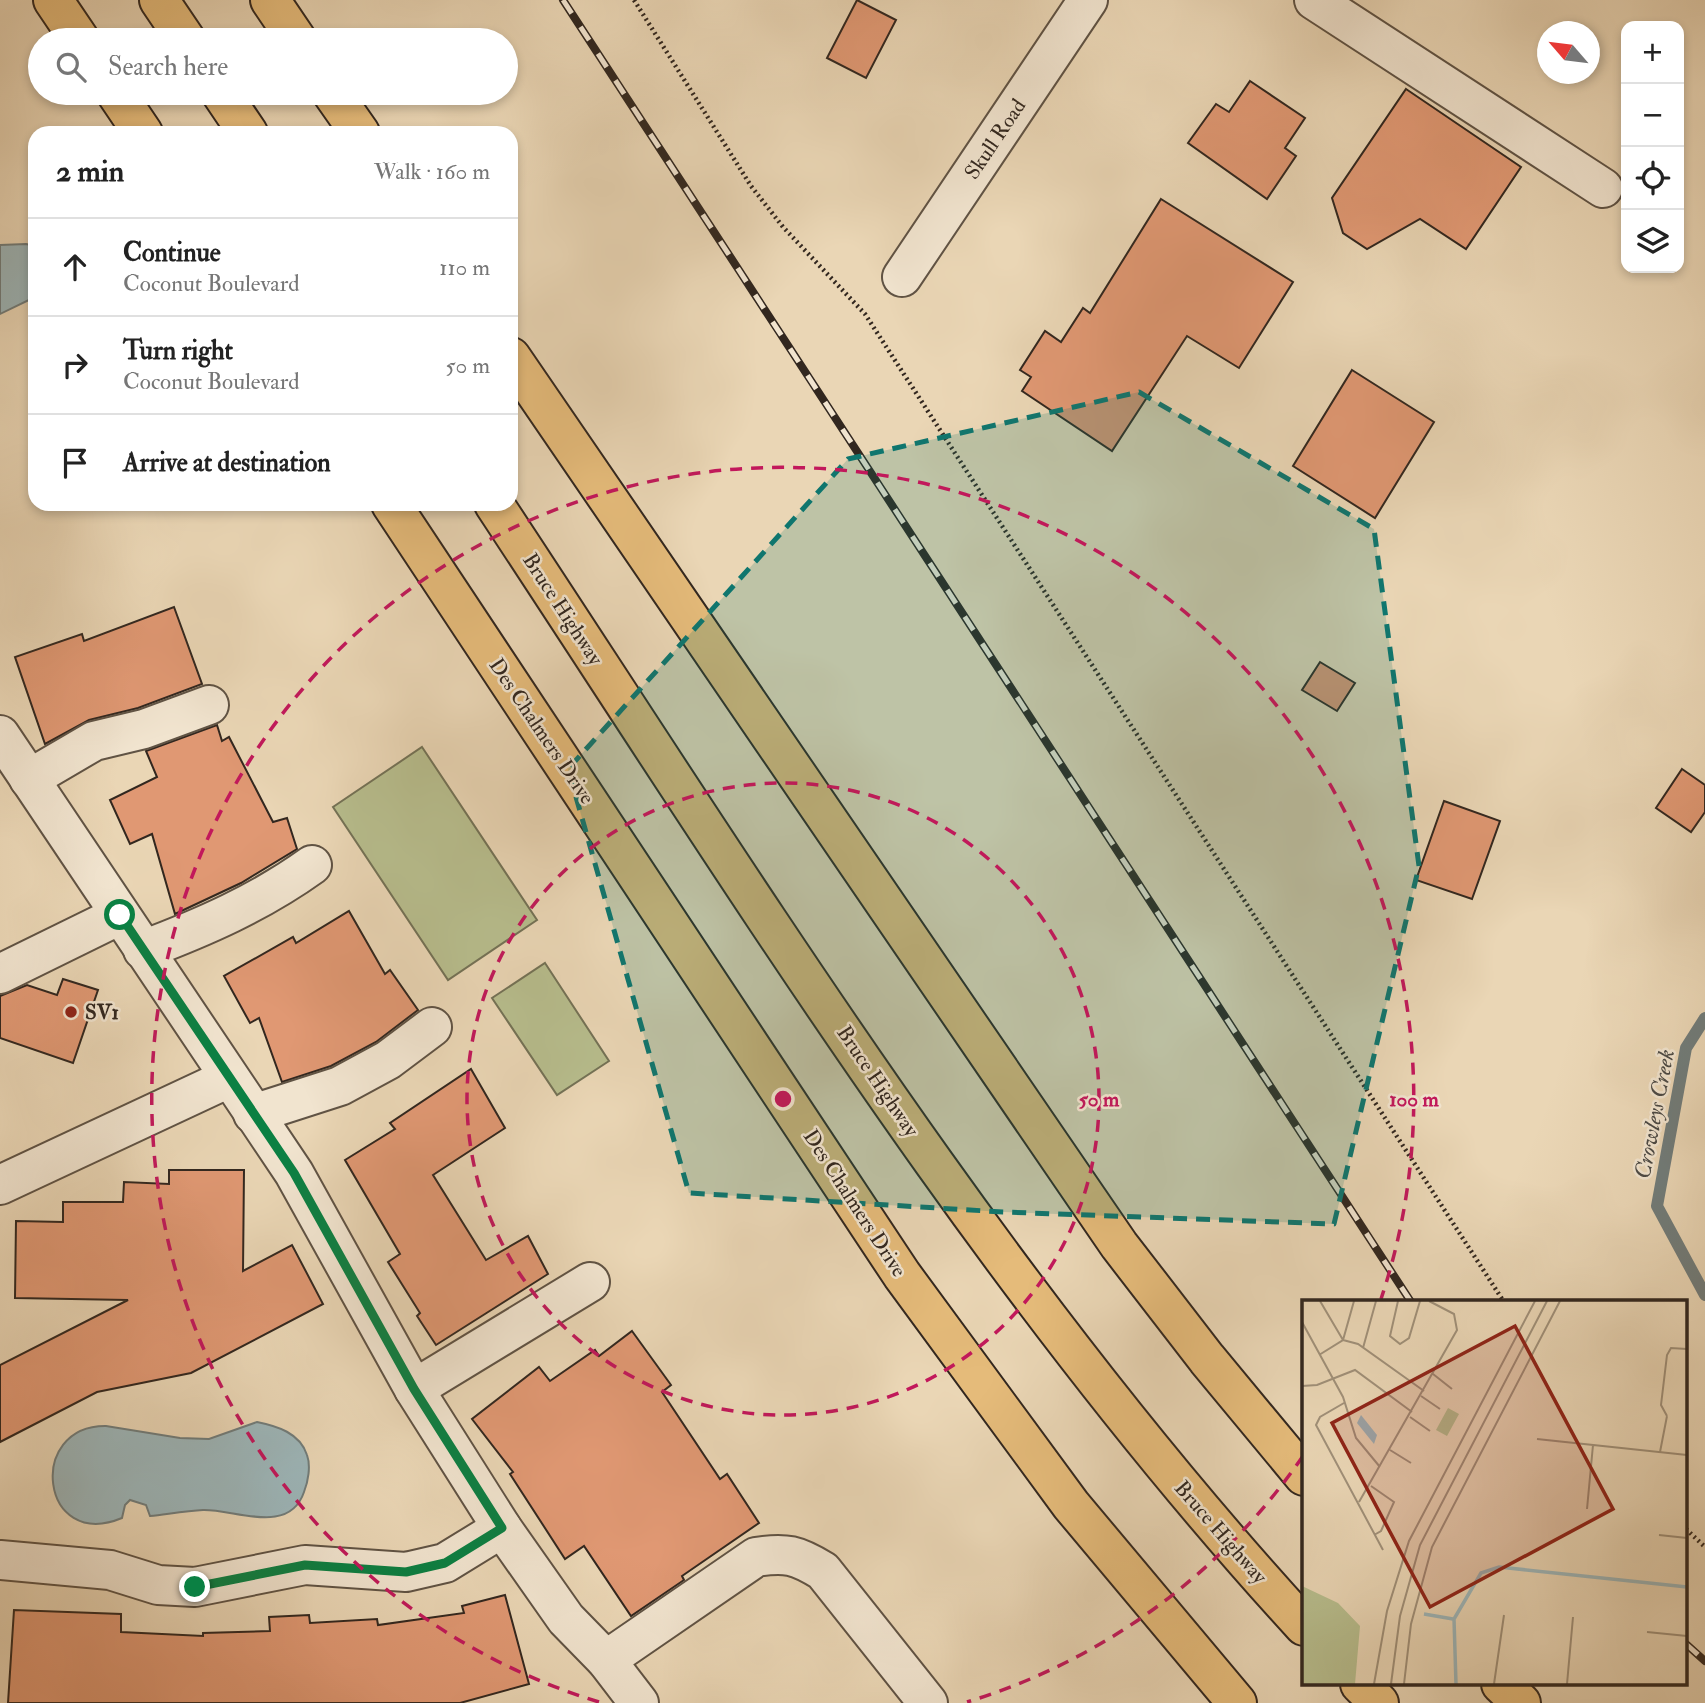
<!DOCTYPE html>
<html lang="en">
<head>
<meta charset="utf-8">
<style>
  :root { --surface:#fff; --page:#f2f2f2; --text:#222; --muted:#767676; --line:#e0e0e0 }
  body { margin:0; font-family:"IM FELL Double Pica",serif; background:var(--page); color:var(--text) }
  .controls { position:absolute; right:21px; top:21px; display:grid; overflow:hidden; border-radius:14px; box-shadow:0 4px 10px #0003 }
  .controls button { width:63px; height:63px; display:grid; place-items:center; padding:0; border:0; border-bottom:2px solid var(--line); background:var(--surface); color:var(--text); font:35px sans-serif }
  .compass { position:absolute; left:1537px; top:21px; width:63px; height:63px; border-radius:50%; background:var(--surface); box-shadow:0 4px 10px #0003; rotate:298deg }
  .stop { position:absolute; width:21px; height:21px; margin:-16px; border:5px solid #0b8043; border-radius:50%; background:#fff }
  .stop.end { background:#0b8043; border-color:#fff; box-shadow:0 2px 7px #0008 }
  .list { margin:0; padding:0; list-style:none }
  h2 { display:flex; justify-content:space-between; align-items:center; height:91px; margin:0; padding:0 28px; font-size:30px }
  h2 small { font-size:23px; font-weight:400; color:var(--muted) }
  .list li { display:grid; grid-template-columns:46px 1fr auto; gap:21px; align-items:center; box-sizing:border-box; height:98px; padding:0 28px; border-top:2px solid var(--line) }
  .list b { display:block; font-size:26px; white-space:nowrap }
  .list p { margin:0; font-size:23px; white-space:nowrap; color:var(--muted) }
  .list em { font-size:23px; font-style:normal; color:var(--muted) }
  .icon { flex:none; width:38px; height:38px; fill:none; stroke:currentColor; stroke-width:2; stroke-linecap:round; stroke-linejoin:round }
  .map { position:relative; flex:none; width:1705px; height:1703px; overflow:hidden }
  .search { position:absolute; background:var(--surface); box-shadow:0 4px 10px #0003; left:28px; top:28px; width:490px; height:77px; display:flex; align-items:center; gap:18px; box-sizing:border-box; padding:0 24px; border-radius:38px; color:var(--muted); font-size:26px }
  .panel { position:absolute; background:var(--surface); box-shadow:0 4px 10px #0003; left:28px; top:126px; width:490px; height:385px; border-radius:21px }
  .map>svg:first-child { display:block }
  .green { fill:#b7bd8d; stroke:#747256; stroke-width:2 }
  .water { fill:#9db6b9; stroke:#727d7b; stroke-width:2 }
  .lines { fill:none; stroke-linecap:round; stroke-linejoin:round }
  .stream { stroke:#727d7b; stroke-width:12 }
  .building { fill:#e09873; stroke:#32271f; stroke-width:2 }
  .minor-casing { stroke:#605344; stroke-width:42 }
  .major-casing { stroke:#32271f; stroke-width:42 }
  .highway-casing { stroke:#32271f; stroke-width:42 }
  .path { stroke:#32271f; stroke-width:4.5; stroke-dasharray:2 3.5; stroke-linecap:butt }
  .minor { stroke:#f1e4cf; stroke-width:38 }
  .major { stroke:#e5bb7a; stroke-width:38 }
  .highway { stroke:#e5bb7a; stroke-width:38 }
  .rail-casing { stroke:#32271f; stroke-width:8 }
  .rail { stroke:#f1e4cf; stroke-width:5; stroke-dasharray:16; stroke-linecap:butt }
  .route { stroke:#0b8043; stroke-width:9 }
  .marked { fill:#0f766e; fill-opacity:0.2; stroke:#0f766e; stroke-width:5; stroke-dasharray:14 9; stroke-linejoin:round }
  .ring { fill:none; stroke:#c2185b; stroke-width:3.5; stroke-dasharray:12 9 }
  .poi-dot { fill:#8f2418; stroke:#f1e4cf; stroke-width:2.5 }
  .labels { text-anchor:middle; stroke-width:5; stroke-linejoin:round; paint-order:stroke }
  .street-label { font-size:21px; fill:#32271f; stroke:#f1e4cf }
  .poi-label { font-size:21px; font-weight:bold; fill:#32271f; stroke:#f1e4cf; text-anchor:start }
  .water-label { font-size:23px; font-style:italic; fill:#4d4b46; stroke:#f1e4cf }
  .inset-river { fill:none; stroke:#9db6b9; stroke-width:3.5 }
  .inset-road { fill:none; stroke:#a09079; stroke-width:2 }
  .view { fill:#8f2418; fill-opacity:0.15; stroke:#8f2418; stroke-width:3.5 }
  .inset-edge { fill:none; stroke:#32271f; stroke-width:3.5 }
  .centre { fill:#c2185b; stroke:#f1e4cf; stroke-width:3.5 }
  .ring-label { font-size:21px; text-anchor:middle; font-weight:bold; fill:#c2185b; stroke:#f1e4cf; stroke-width:5; stroke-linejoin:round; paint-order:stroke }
</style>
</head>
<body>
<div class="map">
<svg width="1705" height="1703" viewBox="0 0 1705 1703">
  <rect width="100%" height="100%" fill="#ead6b5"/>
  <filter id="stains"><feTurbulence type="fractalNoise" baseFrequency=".00286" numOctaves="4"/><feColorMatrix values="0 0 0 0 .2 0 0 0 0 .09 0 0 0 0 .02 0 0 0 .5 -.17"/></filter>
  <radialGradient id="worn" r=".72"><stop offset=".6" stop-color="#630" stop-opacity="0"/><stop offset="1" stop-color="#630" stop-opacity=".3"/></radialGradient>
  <!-- green -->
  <g class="green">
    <path d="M422,747L537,920L448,980L333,807Z"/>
    <path d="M545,963L609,1061L557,1095L492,998Z"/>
  </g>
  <!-- water -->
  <g class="water">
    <path d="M26,244L35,246V297L0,314V245Z"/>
    <path d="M257,1422C277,1426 300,1433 307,1455C311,1466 308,1482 304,1492C289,1536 235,1509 203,1510C186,1511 168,1514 150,1516L146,1505L130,1500L125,1505L122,1518C40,1552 26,1425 106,1426L180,1438L209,1439Z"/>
  </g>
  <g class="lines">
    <!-- stream -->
    <path class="stream" d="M1705,1018L1686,1048L1657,1206L1705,1295"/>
  </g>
  <!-- building -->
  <g class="building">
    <path d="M857,0L896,20L866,78L827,58Z"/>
    <path d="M1250,81L1305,118L1285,148L1296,156L1267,199L1188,143L1216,104L1229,112Z"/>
    <path d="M1406,89L1521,167L1466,249L1420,219L1367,249L1343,233L1332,198Z"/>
    <path d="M1161,199L1293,282L1239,368L1187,336L1112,451L1022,391L1031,377L1020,370L1045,331L1061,342L1083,308L1090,313Z"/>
    <path d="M1352,370L1434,422L1375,518L1293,466Z"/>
    <path d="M174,607L202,684L138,708L89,720L45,744L15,657L82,634L84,641Z"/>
    <path d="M1320,662L1355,683L1337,711L1302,690Z"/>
    <path d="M217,725L222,741L229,737L273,822L287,818L297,849L241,883L175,914L152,834L130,844L110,800L157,777L146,751Z"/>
    <path d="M1682,769L1705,785V812L1691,832L1656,808Z"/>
    <path d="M1444,801L1500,821L1472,899L1416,880Z"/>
    <path d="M349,911L385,974L390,970L418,1010L376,1042L331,1066L282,1082L259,1018L250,1023L224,976L293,937L296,943Z"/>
    <path d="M63,979L98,990L73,1063L0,1038V996L27,985L57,995Z"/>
    <path d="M471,1069L505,1128L433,1175L486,1260L528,1236L548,1274L436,1345L417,1316L420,1313L388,1262L400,1254L345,1160L395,1129L390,1123Z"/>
    <path d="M169,1170H244L243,1271L292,1245L323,1304L191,1373L97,1392L0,1442V1365L128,1300L15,1298L16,1221L63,1222V1202H123L124,1182L169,1184Z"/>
    <path d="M632,1331L671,1385L662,1392L720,1479L727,1474L759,1523L682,1576L684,1580L631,1616L584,1546L565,1559L510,1474L513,1472L472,1419L539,1367L550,1381L595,1350L599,1356Z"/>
    <path d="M505,1595L529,1684L460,1703H8L14,1610L121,1614V1632L203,1636V1633L270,1631L269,1617L309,1615L310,1623L377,1619L378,1625L464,1613L462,1606Z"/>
  </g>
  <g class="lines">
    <defs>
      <g id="minor">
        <path d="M1314,0L1603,188"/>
        <path d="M902,277L1088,0"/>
        <path d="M0,735L294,1173L414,1389L502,1528L566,1619L606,1660L639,1703"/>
        <path d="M29,779L94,741L144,729L209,705"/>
        <path d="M143,950C204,927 259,903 312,865"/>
        <path d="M0,974L120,915"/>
        <path d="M253,1114L340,1086L388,1060L432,1027"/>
        <path d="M0,1185L229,1078"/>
        <path d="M414,1389L590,1282"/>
        <path d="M0,1560L110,1570L158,1585L195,1587L305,1565L406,1572L445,1563L502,1528"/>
        <path d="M606,1660L756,1557C786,1552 797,1555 823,1571L928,1703"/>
      </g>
      <g id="major">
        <path d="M53,0L80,40"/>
        <path d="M116,93L143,133"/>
        <path d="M391,504L902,1275L1071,1505L1237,1703"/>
      </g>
      <g id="highway">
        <path d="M159,0L186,40"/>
        <path d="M270,0L297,40"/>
        <path d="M221,93L248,133"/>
        <path d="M332,93L360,133"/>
        <path d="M511,357L1119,1245L1207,1359L1304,1476"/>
        <path d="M494,504C748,889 991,1285 1304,1626"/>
        <path d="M1360,1684L1379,1703"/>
        <path d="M1501,1684L1521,1703"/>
      </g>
    </defs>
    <!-- minor casing -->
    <use href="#minor" class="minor-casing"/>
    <!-- major casing -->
    <use href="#major" class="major-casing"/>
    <!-- highway casing -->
    <use href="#highway" class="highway-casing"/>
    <!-- path -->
    <g class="path">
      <path d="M634,0L751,186L783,227L865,314L1504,1302"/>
      <path d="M1686,1529L1705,1547"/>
    </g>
    <!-- minor -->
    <use href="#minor" class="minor"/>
    <!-- major -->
    <use href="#major" class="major"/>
    <!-- highway -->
    <use href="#highway" class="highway"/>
    <defs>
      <g id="rail">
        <path d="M563,0L1411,1302"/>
        <path d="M1686,1644L1705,1661"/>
      </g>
    </defs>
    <!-- rail casing -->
    <use href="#rail" class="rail-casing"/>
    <!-- rail -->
    <use href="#rail" class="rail"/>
  </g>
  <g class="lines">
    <!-- route -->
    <path class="route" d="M120,915L294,1173L414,1389L502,1528L445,1563L406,1572L305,1565L195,1587"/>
  </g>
  <!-- marked area -->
  <path class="marked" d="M1139,392L1374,529L1419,866L1334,1224L1003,1212L689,1193L568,769L848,459Z"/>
  <!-- distance rings -->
  <g class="ring">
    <circle cx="783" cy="1099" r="316"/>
    <path d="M1303 1456A631 631 0 0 1 967 1702M599 1702A631 631 0 1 1 1381 1299"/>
  </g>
  <!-- markers -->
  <circle class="poi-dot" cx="71" cy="1012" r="7"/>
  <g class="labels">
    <!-- street labels -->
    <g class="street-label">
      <text transform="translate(995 139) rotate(-56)" y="7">Skull Road</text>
      <text transform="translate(563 609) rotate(57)" y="7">Bruce Highway</text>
      <text transform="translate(542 731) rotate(56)" y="7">Des Chalmers Drive</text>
      <text transform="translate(878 1081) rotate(56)" y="7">Bruce Highway</text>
      <text transform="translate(855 1203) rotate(57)" y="7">Des Chalmers Drive</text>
      <text transform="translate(1221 1532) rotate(49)" y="7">Bruce Highway</text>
    </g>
    <!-- poi labels -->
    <g class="poi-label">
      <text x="85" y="1019">SV1</text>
    </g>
    <!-- water labels -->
    <g class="water-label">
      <text transform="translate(1654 1114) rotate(-79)" y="8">Crowleys Creek</text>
    </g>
  </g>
  <!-- overview -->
  <g transform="translate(1302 1300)">
    <rect width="385" height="385" fill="#ead6b5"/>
    <path d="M146,108L157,114L145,136L134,130ZM0,286L36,303L58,326L53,384H0Z" fill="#b7bd8d"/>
    <path d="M59,115L75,135L72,144L55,123Z" fill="#9db6b9"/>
    <path class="inset-river" d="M122,314L151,319M154,384L152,319L179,273L197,267L385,287"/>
    <path class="inset-road" d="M18,1L41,40M96,1L88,36L98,44L107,38L118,1M0,22L41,97L54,138L78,167M41,40L56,44L122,91M61,48L74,1M17,55L41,40L52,1M131,74L150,89M0,86L15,85L53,70L110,112M119,96L138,109M42,103L18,117L14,125L81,250M365,116L359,105L365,55L369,48L385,49M108,117L128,131M235,139L385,155M88,150L109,163M358,152L365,116M69,186L92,202L79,231L72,235M57,202L155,30L152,14L127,1M285,209L291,145M357,235L385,238M345,332L385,336M72,384L85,311L107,241L233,1M89,384L98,316L118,245L245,1M102,384L109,324L130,247L258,1M192,384L202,315M265,384L271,317"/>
    <path class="view" d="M213,26L311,209L128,307L30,123Z"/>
    <rect width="385" height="385" class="inset-edge"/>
  </g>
  <circle cx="783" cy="1099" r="10" class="centre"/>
  <g class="ring-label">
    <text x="1099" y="1106">50 m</text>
    <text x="1414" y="1106">100 m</text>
  </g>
  <rect width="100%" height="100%" filter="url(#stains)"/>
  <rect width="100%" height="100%" fill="url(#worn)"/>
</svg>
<div class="controls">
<button>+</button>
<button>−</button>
<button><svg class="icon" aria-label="locate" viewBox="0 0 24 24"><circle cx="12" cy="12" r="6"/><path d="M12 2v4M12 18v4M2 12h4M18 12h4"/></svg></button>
<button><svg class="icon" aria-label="layers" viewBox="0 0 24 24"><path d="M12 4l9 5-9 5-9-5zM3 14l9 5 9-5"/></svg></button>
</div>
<svg class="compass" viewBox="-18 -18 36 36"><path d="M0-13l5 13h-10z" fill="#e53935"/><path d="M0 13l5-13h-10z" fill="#767676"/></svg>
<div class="stop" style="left:120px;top:915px"></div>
<div class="stop end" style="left:195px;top:1587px"></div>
<div class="search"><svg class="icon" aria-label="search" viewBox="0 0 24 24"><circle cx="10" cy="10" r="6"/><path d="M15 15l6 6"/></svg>Search here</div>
<section class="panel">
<h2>2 min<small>Walk · 160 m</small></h2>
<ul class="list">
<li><svg class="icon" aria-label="ahead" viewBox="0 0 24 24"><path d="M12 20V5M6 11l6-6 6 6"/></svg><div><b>Continue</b><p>Coconut Boulevard</p></div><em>110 m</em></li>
<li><svg class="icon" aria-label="right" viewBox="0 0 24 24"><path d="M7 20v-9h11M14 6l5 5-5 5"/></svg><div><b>Turn right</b><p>Coconut Boulevard</p></div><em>50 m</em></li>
<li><svg class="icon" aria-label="arrive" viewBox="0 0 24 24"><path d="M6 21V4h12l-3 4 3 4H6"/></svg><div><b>Arrive at destination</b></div></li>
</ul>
</section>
</div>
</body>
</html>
